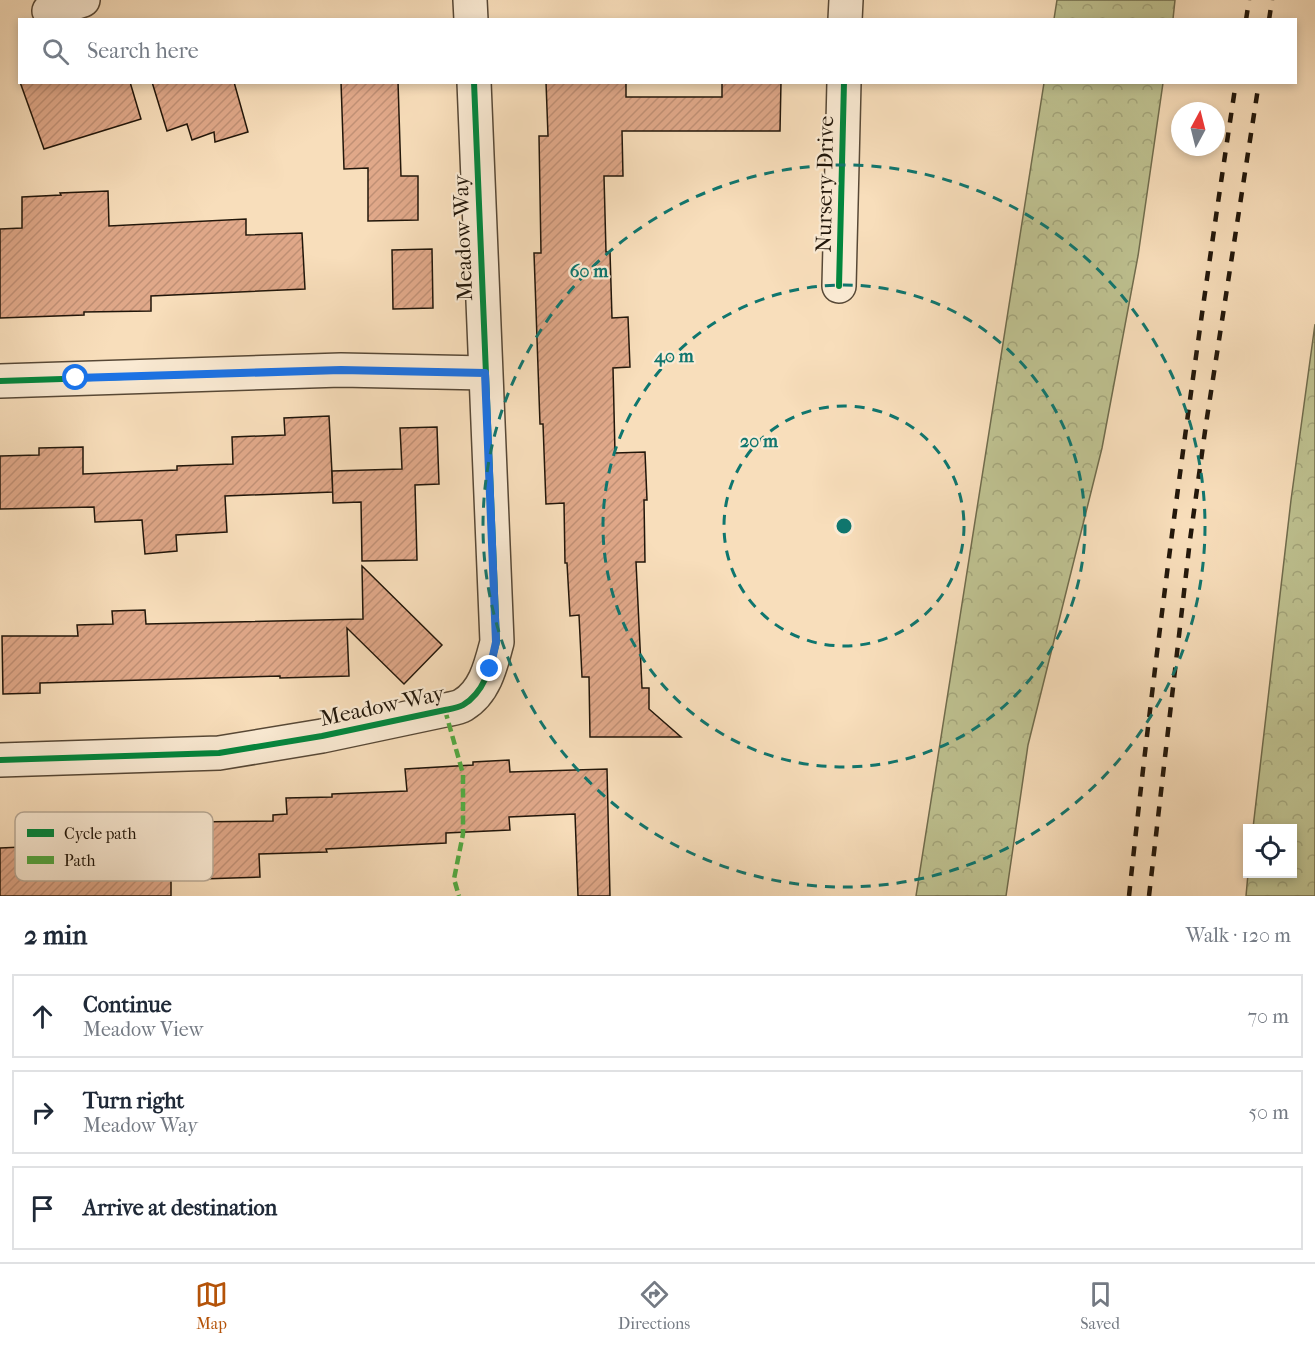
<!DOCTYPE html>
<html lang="en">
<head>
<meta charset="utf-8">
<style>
  :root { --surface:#fff; --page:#f6f6f7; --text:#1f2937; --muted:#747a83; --line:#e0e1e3; --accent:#b45309 }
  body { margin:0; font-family:"IM FELL French Canon",serif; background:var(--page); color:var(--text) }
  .controls { position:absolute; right:18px; bottom:18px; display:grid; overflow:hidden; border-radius:0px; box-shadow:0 3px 9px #0003 }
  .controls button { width:54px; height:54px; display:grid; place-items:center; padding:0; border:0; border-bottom:2px solid var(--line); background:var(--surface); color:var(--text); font:30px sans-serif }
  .compass { position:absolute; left:1171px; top:102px; width:54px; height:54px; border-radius:50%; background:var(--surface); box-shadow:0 3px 9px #0003; rotate:7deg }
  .stop { position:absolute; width:18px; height:18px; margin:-14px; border:4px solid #1a73e8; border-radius:50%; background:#fff }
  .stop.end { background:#1a73e8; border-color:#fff; box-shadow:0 2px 6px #0008 }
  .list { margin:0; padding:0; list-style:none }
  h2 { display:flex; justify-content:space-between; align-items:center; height:78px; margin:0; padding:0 24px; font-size:26px }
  h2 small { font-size:20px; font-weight:400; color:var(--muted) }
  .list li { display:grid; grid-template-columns:39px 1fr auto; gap:18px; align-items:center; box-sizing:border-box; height:84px; margin:0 12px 12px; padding:0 12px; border:2px solid var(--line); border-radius:0px }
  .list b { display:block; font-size:22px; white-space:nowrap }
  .list p { margin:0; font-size:20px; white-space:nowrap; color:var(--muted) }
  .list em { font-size:20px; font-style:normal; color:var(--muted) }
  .icon { flex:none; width:33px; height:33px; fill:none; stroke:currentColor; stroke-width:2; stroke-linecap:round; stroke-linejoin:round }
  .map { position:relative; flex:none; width:1315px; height:896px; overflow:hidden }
  .search { position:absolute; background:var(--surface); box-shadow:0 3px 9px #0003; left:18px; right:18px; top:18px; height:66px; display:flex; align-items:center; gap:15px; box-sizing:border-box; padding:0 21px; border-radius:0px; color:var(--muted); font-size:22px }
  .sheet { height:366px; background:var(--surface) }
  nav { display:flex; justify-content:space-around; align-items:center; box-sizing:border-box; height:84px; border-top:2px solid var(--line); background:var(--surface); font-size:16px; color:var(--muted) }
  nav a { display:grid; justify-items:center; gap:3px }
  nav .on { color:var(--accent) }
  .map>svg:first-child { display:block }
  .forest { fill:url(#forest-crowns); stroke:#706c4d; stroke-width:1.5 }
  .building { fill:url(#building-hatch); stroke:#21160a; stroke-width:1.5 }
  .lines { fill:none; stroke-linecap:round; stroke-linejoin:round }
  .minor-casing { stroke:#574836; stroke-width:36 }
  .minor { stroke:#faead3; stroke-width:33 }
  .rail { stroke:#21160a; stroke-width:4.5; stroke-dasharray:10 10; stroke-linecap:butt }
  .quiet { stroke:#52a941; stroke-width:4.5; stroke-dasharray:9 4.5; stroke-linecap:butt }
  .cycleway-casing { stroke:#faead3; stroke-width:10 }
  .cycleway { stroke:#00873e; stroke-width:6 }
  .route { stroke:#1a73e8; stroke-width:8 }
  .ring { fill:none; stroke:#0f766e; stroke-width:3; stroke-dasharray:10 8 }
  .labels { text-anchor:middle; stroke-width:4.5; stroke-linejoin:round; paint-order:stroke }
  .street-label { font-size:22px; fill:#21160a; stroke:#faead3 }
  .key { fill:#faead3; stroke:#b9aa97; stroke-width:1.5 }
  .key-label { font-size:16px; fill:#21160a }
  .centre { fill:#0f766e; stroke:#faead3; stroke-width:3 }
  .ring-label { font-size:18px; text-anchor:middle; font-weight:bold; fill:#0f766e; stroke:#faead3; stroke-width:4.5; stroke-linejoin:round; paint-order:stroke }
</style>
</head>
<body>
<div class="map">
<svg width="1315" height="896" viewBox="0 0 1315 896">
  <defs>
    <pattern id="forest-crowns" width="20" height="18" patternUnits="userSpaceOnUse" patternTransform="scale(1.5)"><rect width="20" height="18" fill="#bec190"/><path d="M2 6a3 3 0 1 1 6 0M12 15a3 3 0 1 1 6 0" fill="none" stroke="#a3a57b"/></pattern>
    <pattern id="building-hatch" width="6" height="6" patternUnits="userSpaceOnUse" patternTransform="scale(1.5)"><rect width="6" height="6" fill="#e0a889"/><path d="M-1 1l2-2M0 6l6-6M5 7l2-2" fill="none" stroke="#c09075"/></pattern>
  </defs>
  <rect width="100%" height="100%" fill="#f8debb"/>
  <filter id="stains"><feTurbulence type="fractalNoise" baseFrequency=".00333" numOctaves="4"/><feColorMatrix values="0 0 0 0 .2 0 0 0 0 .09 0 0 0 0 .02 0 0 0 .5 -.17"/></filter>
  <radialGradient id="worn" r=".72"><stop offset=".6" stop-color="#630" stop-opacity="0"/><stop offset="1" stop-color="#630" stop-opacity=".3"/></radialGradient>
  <!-- forest -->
  <g class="forest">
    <path d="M1057,0H1175L1173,19H1054Z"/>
    <path d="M1044,83H1163L1138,256L1102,448L1028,745L1006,896H916Z"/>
    <path d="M1315,324V896H1246L1248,874H1292V828H1253L1291,500Z"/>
  </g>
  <!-- building -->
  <g class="building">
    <path d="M20,82H130L141,119L44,149Z"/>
    <path d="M152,82H234L248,132L215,142L214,132L192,140L187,124L167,131Z"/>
    <path d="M341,82H398L401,176H418V220L368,221V168L344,169Z"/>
    <path d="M546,82H626V97H722V82H781L780,131H622L623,176H604L606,252H610L612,318L628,317L630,367L613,368L615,453L645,452L647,500H644L645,562H636L642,688H649V709L681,737H590L589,677H582L579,615L570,616L567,563H565L564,503L546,504L543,424H540L534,253H541L539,136H548Z"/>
    <path d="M108,191L109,226L246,219V235L302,233L305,289L151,296V311L84,312V315L0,318V229L22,228V197L61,195L60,193Z"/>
    <path d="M432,249L433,308L393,309L392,250Z"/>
    <path d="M329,416L333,492L225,496L227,532L176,535L177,551L145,554L142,520L95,522L94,507L0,509V456L39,455V448L83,447V474L177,470V466L233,464L232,437L285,435L284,418Z"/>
    <path d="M437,427L439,484L415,485L417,560L362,561L361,502L333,503L332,471L402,469L400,428Z"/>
    <path d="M362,566L442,645L404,684L347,628L349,676L280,678V676L40,683V693L3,694L2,636H78L77,625L113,624L112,611L145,610L146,624L363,619Z"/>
    <path d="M509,760L510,772L607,769L610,896H578L575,814L509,817L510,830L446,833V843L326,849L327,852L259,854L260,877L171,880V896H0V848L112,843V845L190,842L189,822L273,821V815L287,814L286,798L332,797V794L407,791L405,769L473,765V762Z"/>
  </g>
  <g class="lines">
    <defs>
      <g id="minor">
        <path d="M470,0L471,20"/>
        <path d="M49,11L83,0"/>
        <path d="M845,20L846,0"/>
        <path d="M839,286L844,82"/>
        <path d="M0,381L341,370L485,373"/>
        <path d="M0,760L219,753L322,736L445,710C450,709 458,708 463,705C485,692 491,665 497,642L474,82"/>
      </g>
    </defs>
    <!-- minor casing -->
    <use href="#minor" class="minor-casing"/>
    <!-- minor -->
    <use href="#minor" class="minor"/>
    <!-- rail -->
    <g class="rail">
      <path d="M1246,20L1249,0"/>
      <path d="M1269,20L1272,0"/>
      <path d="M1129,896C1158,624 1195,353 1236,82"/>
      <path d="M1149,896L1190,540L1206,424L1259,82"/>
    </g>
    <!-- quiet -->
    <path class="quiet" d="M445,710L463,774V834L454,879L459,896"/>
    <defs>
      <g id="cycleway">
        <path d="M839,286L844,82"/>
        <path d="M0,381L341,370L485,373"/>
        <path d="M0,760L219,753L322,736L445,710C450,709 458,708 463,705C485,692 491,665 497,642L474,82"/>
      </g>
    </defs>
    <!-- cycleway casing -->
    <use href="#cycleway" class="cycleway-casing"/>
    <!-- cycleway -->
    <use href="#cycleway" class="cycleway"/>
  </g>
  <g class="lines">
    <!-- route -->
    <path class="route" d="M76,378L341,370L485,373L496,642L490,669"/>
  </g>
  <!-- distance rings -->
  <g class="ring">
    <circle cx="844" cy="526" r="120"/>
    <circle cx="844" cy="526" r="241"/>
    <circle cx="844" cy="526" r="361"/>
  </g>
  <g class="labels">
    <!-- street labels -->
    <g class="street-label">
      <text transform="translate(824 184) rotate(-89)" y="8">Nursery Drive</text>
      <text transform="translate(462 238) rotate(-92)" y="8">Meadow Way</text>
      <text transform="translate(382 705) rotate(-12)" y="8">Meadow Way</text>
    </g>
  </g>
  <!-- legend -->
  <rect x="15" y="812" width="198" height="69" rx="9" class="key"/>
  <rect x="27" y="829" width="27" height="8" fill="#00873e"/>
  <rect x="27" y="856" width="27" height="8" fill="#52a941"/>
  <g class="key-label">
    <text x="64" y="839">Cycle path</text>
    <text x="64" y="866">Path</text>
  </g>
  <circle cx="844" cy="526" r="9" class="centre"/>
  <g class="ring-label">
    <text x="589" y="277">60 m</text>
    <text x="674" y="362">40 m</text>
    <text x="759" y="447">20 m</text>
  </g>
  <rect width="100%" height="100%" filter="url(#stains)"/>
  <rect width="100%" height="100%" fill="url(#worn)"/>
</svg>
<div class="controls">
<button><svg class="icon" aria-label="locate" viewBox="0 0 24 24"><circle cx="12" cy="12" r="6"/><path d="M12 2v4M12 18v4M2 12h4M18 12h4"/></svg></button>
</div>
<svg class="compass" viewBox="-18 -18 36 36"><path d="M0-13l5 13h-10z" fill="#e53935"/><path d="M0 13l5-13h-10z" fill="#747a83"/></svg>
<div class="stop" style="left:76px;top:378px"></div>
<div class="stop end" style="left:490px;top:669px"></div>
<div class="search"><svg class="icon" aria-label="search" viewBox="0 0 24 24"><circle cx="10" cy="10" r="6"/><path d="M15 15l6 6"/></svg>Search here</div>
</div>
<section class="sheet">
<h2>2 min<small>Walk · 120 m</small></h2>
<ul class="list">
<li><svg class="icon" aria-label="ahead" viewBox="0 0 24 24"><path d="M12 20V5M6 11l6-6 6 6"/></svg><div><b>Continue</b><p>Meadow View</p></div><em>70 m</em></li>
<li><svg class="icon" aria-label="right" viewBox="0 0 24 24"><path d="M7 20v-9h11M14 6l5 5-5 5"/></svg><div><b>Turn right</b><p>Meadow Way</p></div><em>50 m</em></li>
<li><svg class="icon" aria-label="arrive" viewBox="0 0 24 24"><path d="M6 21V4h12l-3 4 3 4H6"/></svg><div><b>Arrive at destination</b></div></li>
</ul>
</section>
<nav>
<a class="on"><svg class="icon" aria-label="map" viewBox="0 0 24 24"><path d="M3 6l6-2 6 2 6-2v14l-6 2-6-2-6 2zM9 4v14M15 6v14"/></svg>Map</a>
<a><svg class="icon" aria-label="directions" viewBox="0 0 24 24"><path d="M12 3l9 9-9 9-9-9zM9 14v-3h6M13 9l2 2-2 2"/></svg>Directions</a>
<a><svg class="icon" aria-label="saved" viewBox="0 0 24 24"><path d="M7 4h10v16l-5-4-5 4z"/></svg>Saved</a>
</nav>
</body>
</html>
